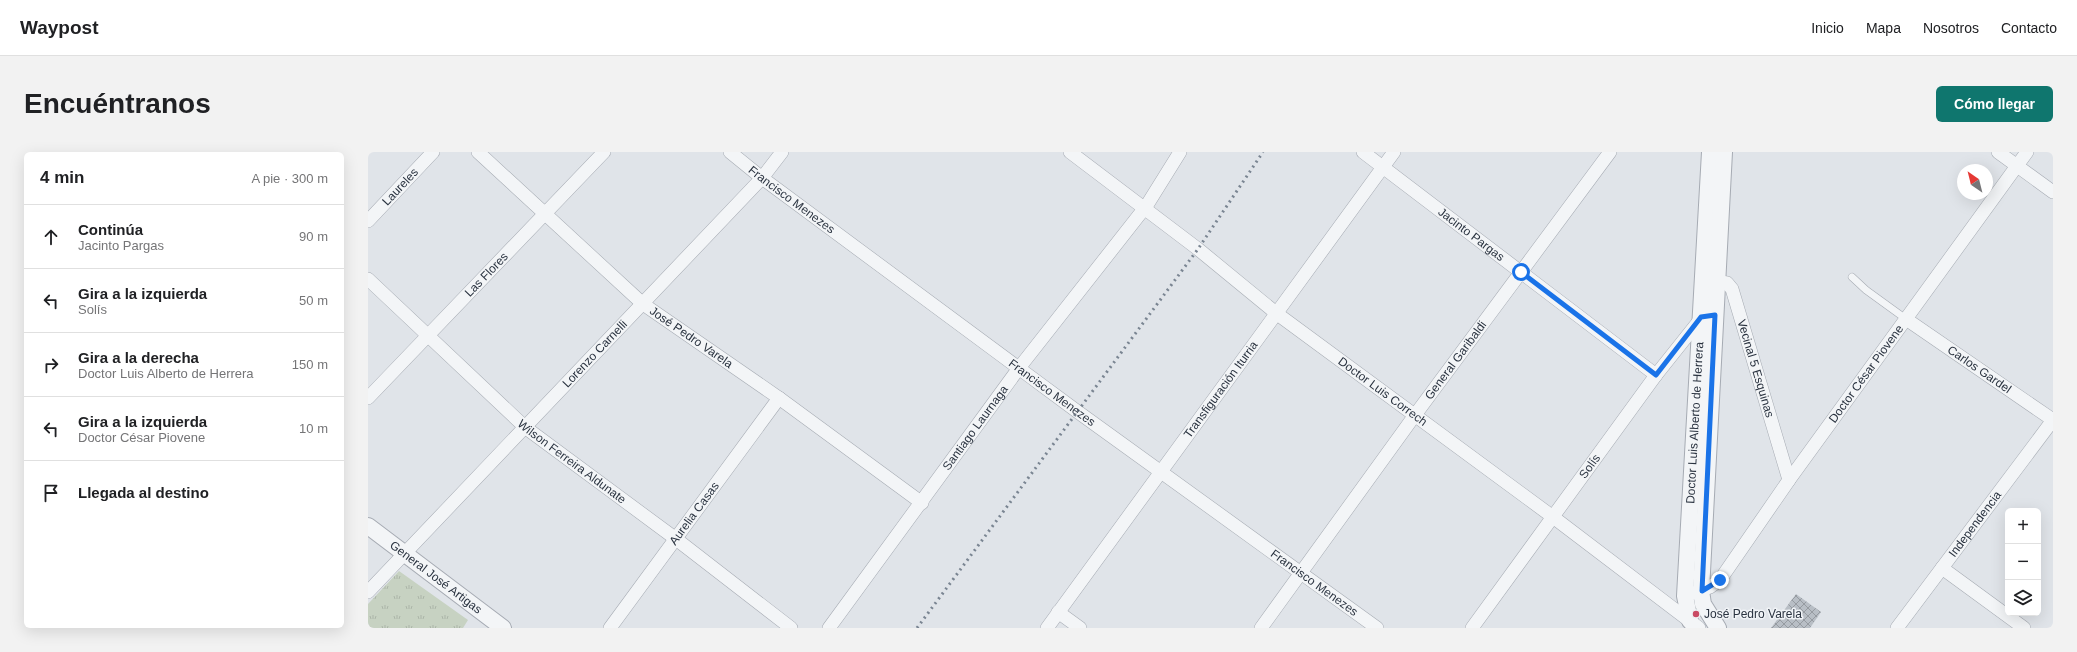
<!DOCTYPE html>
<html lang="es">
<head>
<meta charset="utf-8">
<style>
  :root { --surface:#fff; --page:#f2f2f2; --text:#202124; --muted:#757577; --line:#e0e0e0; --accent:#0f766e }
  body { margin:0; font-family:Helvetica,sans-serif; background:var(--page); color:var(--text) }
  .controls { position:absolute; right:12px; bottom:12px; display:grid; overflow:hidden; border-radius:6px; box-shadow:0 4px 16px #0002 }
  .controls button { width:36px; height:36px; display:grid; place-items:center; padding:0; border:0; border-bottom:1px solid var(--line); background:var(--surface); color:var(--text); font:20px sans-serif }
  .compass { position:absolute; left:1589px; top:12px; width:36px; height:36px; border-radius:50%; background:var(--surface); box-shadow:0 4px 16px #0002; rotate:325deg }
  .stop { position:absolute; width:12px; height:12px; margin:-9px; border:3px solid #1a73e8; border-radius:50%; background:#fff }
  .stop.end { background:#1a73e8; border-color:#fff; box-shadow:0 1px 4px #0008 }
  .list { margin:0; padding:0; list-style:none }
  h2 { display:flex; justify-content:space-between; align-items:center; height:52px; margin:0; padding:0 16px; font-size:17px }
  h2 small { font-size:13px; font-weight:400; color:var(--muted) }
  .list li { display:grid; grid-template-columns:26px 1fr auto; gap:12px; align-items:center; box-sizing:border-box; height:64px; padding:0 16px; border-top:1px solid var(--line) }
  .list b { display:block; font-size:15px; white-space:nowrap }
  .list p { margin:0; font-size:13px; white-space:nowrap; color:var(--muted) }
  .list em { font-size:13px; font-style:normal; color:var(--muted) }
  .icon { flex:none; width:22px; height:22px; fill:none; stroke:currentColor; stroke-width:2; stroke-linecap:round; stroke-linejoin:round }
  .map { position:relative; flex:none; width:1685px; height:476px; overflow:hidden; border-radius:6px }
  header { display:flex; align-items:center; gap:24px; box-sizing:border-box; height:56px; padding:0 20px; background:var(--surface); border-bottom:1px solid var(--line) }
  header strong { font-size:19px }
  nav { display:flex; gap:22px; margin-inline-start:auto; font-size:14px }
  .intro { display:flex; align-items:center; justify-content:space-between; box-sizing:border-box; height:96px; padding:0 24px }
  h1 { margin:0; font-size:28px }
  .button { padding:10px 18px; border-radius:6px; background:var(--accent); color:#fff; font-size:14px; font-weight:700 }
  main { display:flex; gap:24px; padding:0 24px }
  aside { flex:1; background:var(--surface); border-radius:6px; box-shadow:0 4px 16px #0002 }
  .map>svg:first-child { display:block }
  .grass { fill:url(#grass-tufts) }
  .building { fill:url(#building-cross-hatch) }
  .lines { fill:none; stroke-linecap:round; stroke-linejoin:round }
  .service-casing { stroke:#a6abb3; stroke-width:8 }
  .minor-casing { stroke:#a6abb3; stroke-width:14 }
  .tertiary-casing { stroke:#a6abb3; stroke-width:18 }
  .service { stroke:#f3f5f7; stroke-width:7 }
  .minor { stroke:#f3f5f7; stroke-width:13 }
  .tertiary { stroke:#f3f5f7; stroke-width:16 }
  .rail { stroke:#7a8592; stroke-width:3; stroke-dasharray:2 4; stroke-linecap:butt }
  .route { stroke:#1a73e8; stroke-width:5 }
  .poi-dot { fill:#c94a64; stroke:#f0f3f6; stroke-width:1.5 }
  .labels { text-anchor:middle; stroke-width:3; stroke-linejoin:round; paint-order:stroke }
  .street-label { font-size:12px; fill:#2a3340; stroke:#f0f3f6 }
  .poi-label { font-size:12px; fill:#2a3340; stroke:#f0f3f6; text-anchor:start }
</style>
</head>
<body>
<header>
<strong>Waypost</strong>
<nav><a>Inicio</a><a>Mapa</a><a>Nosotros</a><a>Contacto</a></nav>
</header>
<div class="intro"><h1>Encuéntranos</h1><a class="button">Cómo llegar</a></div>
<main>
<aside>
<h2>4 min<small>A pie · 300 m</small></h2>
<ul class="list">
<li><svg class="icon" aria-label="ahead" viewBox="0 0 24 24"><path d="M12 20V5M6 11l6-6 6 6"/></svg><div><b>Continúa</b><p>Jacinto Pargas</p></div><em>90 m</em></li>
<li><svg class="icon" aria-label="left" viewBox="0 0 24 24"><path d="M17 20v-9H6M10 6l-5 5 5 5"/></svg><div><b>Gira a la izquierda</b><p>Solís</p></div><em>50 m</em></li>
<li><svg class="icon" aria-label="right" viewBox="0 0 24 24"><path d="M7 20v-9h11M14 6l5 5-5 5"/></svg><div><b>Gira a la derecha</b><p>Doctor Luis Alberto de Herrera</p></div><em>150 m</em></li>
<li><svg class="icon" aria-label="left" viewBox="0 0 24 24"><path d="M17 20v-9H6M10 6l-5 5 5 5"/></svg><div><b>Gira a la izquierda</b><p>Doctor César Piovene</p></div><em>10 m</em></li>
<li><svg class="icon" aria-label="arrive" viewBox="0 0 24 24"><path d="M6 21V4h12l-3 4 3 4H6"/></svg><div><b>Llegada al destino</b></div></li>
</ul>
</aside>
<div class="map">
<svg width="1685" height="476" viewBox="0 0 1685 476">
  <defs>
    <pattern id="grass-tufts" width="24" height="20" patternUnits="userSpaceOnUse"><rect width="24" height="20" fill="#c7d2c2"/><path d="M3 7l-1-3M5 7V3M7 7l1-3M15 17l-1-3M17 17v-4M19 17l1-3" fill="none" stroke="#abb5a8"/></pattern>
    <pattern id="building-cross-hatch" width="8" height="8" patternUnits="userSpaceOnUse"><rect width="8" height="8" fill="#b8bec5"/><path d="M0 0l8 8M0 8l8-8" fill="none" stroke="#969ba1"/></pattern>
  </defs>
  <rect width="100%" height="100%" fill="#e0e4e9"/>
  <!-- grass -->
  <path class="grass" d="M31,419L100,468L95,476H0V452Z"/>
  <!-- building -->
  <path class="building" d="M1428,442L1453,460L1442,476H1403Z"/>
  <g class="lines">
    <defs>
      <path id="service" d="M1484,125L1498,138L1538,167"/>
      <g id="minor">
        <path id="s1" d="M110,0L275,152L411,246L554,351"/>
        <path id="s2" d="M362,0L394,26L710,260L1009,476"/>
        <path id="s3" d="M702,0L830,97L908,161L1185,365L1331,476"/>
        <path id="s4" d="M995,0L1288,223"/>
        <path d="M1630,0L1685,40"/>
        <path id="s5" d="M0,69L65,0"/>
        <path id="s6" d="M0,127L158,276L308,387L423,476"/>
        <path id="s7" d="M1340,128L1359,131L1364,137L1421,328"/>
        <path id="s8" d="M1538,167L1685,268"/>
        <path id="s9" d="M0,246L236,0"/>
        <path d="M1574,416L1656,476"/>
        <path id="s10" d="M0,440L394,26L414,0"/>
        <path id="s11" d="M1326,441L1342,435L1352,428L1421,328L1659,0"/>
        <path d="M690,460L712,476"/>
        <path id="s12" d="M242,476L411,246"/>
        <path id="s13" d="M461,476L651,216L779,53L812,0"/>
        <path id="s14" d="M679,476L1026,0"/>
        <path id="s15" d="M893,476L1047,263L1242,0"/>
        <path id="s16" d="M1104,476L1288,223L1335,164"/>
        <path id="s17" d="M1529,476L1685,268"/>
      </g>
      <g id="tertiary">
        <path id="s18" d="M0,374L135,476"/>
        <path id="s19" d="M1322,469L1317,444L1342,0"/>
        <path d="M1350,476L1335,452L1333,439L1356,0"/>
      </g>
    </defs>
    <!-- service casing -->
    <use href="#service" class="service-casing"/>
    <!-- minor casing -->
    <use href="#minor" class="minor-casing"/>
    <!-- tertiary casing -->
    <use href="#tertiary" class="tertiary-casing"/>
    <!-- service -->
    <use href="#service" class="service"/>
    <!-- minor -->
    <use href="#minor" class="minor"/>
    <!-- tertiary -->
    <use href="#tertiary" class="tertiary"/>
    <!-- rail -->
    <path class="rail" d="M549,476L830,97L895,0"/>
  </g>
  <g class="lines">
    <!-- route -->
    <path class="route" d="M1153,120L1288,223L1333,165L1347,163L1334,439L1352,428"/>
  </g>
  <!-- markers -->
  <circle class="poi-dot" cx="1328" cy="462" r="4"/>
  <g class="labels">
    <!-- street labels -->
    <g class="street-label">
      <text dy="4" stroke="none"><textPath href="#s5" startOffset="47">Laureles</textPath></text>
      <text dy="4" stroke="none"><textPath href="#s2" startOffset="78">Francisco Menezes</textPath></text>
      <text dy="4" stroke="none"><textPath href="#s4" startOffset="136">Jacinto Pargas</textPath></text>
      <text dy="4" stroke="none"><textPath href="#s9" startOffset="171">Las Flores</textPath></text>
      <text dy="4" stroke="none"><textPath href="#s1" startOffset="283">José Pedro Varela</textPath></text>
      <text dy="4" stroke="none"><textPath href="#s10" startOffset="329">Lorenzo Carnelli</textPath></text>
      <text dy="4" stroke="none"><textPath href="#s15" startOffset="331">General Garibaldi</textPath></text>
      <text dy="4" stroke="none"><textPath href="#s7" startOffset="110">Vecinal 5 Esquinas</textPath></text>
      <text dy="4" stroke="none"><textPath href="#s8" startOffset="89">Carlos Gardel</textPath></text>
      <text dy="4" stroke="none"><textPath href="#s11" startOffset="282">Doctor César Piovene</textPath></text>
      <text dy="4" stroke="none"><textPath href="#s14" startOffset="295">Transfiguración Iturria</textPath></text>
      <text dy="4" stroke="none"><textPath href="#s2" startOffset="402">Francisco Menezes</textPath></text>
      <text dy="4" stroke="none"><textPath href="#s3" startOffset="394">Doctor Luis Correch</textPath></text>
      <text dy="4" stroke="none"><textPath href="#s19" startOffset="199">Doctor Luis Alberto de Herrera</textPath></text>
      <text dy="4" stroke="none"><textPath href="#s13" startOffset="248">Santiago Laurnaga</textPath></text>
      <text dy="4" stroke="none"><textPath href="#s6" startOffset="274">Wilson Ferreira Aldunate</textPath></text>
      <text dy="4" stroke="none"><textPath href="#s16" startOffset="200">Solís</textPath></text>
      <text dy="4" stroke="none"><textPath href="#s12" startOffset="142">Aurelia Casas</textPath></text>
      <text dy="4" stroke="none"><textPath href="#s17" startOffset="130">Independencia</textPath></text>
      <text dy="4" stroke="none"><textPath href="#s18" startOffset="85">General José Artigas</textPath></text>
      <text dy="4" stroke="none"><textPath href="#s2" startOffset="726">Francisco Menezes</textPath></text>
    </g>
    <!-- poi labels -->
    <g class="poi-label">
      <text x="1336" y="466">José Pedro Varela</text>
    </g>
  </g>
</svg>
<div class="controls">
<button>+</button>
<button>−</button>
<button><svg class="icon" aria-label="layers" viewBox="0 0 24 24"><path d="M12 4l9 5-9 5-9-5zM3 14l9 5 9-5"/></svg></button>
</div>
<svg class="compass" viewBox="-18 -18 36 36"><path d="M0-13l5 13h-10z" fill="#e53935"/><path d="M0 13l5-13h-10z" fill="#757577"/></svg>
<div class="stop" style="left:1153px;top:120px"></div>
<div class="stop end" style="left:1352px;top:428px"></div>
</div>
</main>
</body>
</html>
